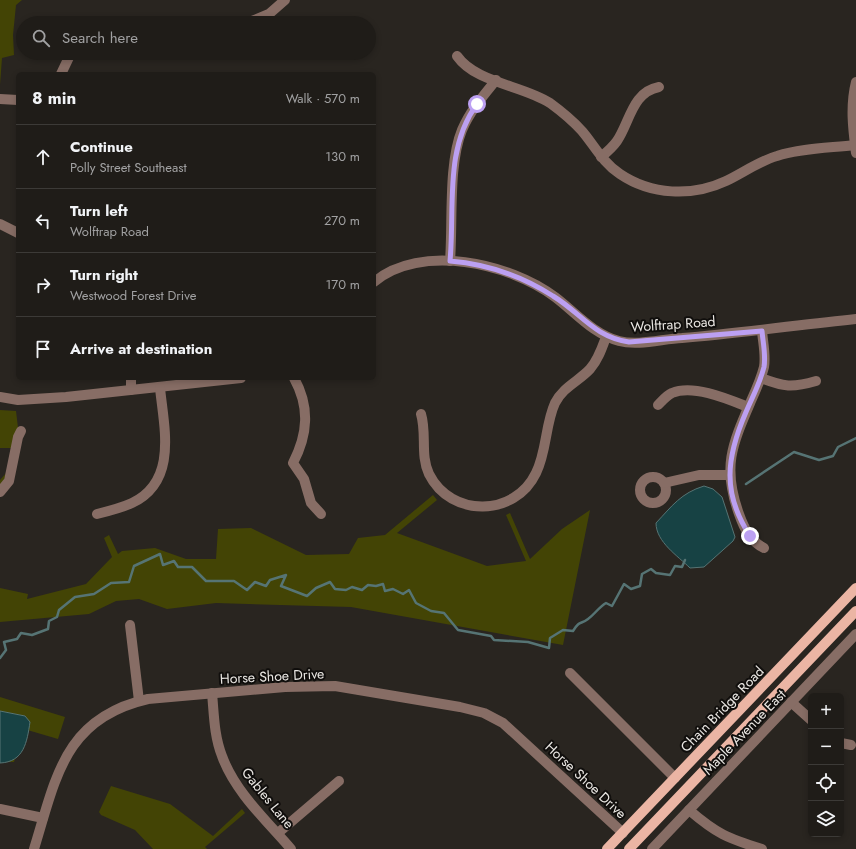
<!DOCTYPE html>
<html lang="en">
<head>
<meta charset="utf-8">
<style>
  :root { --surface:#1f1c18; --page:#2c2925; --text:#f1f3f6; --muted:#a1a1a2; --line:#3c3a37 }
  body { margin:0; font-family:Jost,sans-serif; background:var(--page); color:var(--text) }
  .controls { position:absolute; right:12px; bottom:12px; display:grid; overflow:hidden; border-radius:6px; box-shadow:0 2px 6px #0003 }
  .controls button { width:36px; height:36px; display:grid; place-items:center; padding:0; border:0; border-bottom:1px solid var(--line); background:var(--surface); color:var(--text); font:20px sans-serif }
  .stop { position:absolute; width:12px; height:12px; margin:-9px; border:3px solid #bca0f2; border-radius:50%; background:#fff }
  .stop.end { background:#bca0f2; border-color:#fff; box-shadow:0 1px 4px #0008 }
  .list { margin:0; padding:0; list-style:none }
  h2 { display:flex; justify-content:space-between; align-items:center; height:52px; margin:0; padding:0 16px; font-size:17px }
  h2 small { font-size:13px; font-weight:400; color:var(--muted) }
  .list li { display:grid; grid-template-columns:26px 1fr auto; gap:12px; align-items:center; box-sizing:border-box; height:64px; padding:0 16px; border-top:1px solid var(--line) }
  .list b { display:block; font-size:15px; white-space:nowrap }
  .list p { margin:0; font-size:13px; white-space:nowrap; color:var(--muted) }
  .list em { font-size:13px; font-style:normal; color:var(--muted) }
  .icon { flex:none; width:22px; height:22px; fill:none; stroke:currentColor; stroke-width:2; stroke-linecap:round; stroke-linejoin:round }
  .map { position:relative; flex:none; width:856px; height:849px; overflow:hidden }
  .search { position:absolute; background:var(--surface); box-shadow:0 2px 6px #0003; left:16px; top:16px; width:360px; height:44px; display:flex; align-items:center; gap:10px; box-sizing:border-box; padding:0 14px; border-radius:22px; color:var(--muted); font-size:15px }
  .panel { position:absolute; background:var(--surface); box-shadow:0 2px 6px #0003; left:16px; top:72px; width:360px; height:308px; border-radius:6px }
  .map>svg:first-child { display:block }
  .green { fill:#434405 }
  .water { fill:#174244; stroke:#567474 }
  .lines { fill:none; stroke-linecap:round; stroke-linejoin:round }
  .stream { stroke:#567474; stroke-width:2.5 }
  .minor { stroke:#876d65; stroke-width:10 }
  .major { stroke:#ebb5a4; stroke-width:10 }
  .route { stroke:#bca0f2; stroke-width:5 }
  .labels { text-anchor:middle; stroke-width:4; stroke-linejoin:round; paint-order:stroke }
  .street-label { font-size:14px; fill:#eae7e3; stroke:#100e0c }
</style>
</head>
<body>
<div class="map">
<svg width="856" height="849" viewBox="0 0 856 849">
  <rect width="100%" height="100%" fill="#292520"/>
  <!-- green -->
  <g class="green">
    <path d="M0,0H22L16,5L13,35L14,55L2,58L0,85Z"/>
    <path d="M0,410L16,411L19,436L12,475L0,488V480L7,472L11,448H0Z"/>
    <path d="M433,495L437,500L397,533L487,566L526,561L506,515L510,513L530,559L562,529L590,510L563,645L351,607L216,603L167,609L139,599L116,601L89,614L0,622V588L28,594L27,599L86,584L112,557L104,538L109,535L118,554L122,551L155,548L186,559H216L218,529L251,528L306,555L349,554L358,538L385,535Z"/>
    <path d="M0,697L65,717L58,739L24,729L14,762H0Z"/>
    <path d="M111,786L170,804L213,836L242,809L245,813L205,847L207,849H153L135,830L101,815L99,812Z"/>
  </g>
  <!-- water -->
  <g class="water">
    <path d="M704,486L713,489L722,497L735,537L733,541L704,567L690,568C678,556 656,542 656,523C672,506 681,493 704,486Z"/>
    <path d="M0,711L25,716L30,722C27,742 24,762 0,763Z"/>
  </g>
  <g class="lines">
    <!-- stream -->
    <g class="stream">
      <path d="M746,484L794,452L819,460L833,456L838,447L856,438"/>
      <path d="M0,658L6,650L4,642L17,639L21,633L32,635L48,629L49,621L57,617L59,610L75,597L94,594L111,583L129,582L134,566L160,554L163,565L174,561L178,567H192L206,581H234L247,590L255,582L266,586L270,580L286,575L281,586L307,596L316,588L330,582L335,589L346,590L352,587L362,590L368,585L376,586L383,584L385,591L393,589L403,594L409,590L416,603L431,611L444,613L458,630L491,636L494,640L528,642L549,648L550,638L563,630L573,631C580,620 580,625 588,619C595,614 598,608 606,603L612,606L624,584L631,589L640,586L642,574L651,569L656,573L670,575L675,566L682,567L685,560"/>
    </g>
    <!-- minor -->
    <g class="minor">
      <path d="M247,23L269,14L285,0"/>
      <path d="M457,56C476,83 522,85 550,103C561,111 572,120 582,131C594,145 603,163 620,174C651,195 692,197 726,181C743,173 759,161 777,156C802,148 830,148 855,145"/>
      <path d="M61,74L71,53"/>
      <path d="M856,82C850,106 853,129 856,153"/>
      <path d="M0,99L18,100"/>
      <path d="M601,157C607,152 612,148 617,141C630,122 632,92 659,87"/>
      <path d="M0,224L18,233"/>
      <path d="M450,261C453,223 448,164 462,130C470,111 483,96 496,80"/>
      <path d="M374,282C420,243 510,263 555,297C575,312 593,334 619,341C638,346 662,339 682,338C740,333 798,325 856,319"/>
      <path d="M762,331C763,343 766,355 764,367C761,379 756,390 751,401C732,445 722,467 739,514C744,528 750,541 764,548"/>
      <path d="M131,378V390"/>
      <path d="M294,378C310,407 308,434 293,463L304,479L311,503L321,514"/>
      <path d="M761,378C784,387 792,388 816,381"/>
      <path d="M0,397L18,400L66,397L241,378"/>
      <path d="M658,405C662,401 667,395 672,393C693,384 728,399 748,407"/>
      <path d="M421,414C427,434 420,455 429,474C451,518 515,517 536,473C547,451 545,425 555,403C563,387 579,381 590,369C598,360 602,348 606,337"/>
      <circle cx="653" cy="490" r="13"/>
      <path d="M664,483L699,475H730"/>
      <path d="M0,492L9,481L18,437L21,431"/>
      <path d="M97,514C109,511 121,508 132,503C178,481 164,428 160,388"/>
      <path d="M130,625L139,701"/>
      <path d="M570,673L675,778"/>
      <path d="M212,693C214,714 214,736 222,756C235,792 267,821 291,849"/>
      <path d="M791,702L811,720"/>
      <path d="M841,743L851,745"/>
      <path d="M0,809L43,818"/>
      <path d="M689,810C717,834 727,838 762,849"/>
      <path d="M278,833L339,781"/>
      <path d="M34,849C56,778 64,718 148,699L285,687L335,686L460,707L484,713L503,723L623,833"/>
      <path d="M652,849L856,634"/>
    </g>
    <!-- major -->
    <g class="major">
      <path d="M607,849L856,588"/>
      <path d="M629,849L856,611"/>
    </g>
  </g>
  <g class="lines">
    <!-- route -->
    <path class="route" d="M477,104C444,149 455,208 450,261C486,264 522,276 553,296C581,313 594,337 629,342L762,331C763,343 766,355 764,367C760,383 752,398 746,412C726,458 722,493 750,536"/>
  </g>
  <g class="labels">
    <!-- street labels -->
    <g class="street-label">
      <text transform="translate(673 324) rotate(-4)" y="5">Wolftrap Road</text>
      <text transform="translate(272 676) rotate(-3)" y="5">Horse Shoe Drive</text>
      <text transform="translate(722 709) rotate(-46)" y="5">Chain Bridge Road</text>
      <text transform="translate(744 732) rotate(-46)" y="5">Maple Avenue East</text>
      <text transform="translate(586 780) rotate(43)" y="5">Horse Shoe Drive</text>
      <text transform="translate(268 798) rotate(51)" y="5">Gables Lane</text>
    </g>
  </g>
</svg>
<div class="controls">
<button>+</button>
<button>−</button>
<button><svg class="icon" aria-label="locate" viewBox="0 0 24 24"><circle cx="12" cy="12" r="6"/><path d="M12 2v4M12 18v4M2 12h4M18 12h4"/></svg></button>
<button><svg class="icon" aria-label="layers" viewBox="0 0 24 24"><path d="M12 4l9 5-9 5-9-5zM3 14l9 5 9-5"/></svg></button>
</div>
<div class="stop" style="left:477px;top:104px"></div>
<div class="stop end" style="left:750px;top:536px"></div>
<div class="search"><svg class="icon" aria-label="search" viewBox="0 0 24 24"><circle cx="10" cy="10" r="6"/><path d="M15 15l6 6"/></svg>Search here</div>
<section class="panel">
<h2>8 min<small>Walk · 570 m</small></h2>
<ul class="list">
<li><svg class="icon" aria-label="ahead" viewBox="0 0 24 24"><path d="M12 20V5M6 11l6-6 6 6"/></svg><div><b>Continue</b><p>Polly Street Southeast</p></div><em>130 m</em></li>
<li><svg class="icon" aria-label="left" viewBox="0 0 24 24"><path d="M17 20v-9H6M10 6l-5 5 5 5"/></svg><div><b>Turn left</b><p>Wolftrap Road</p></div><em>270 m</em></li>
<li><svg class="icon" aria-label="right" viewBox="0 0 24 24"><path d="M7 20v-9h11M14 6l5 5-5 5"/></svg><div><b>Turn right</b><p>Westwood Forest Drive</p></div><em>170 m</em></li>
<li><svg class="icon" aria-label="arrive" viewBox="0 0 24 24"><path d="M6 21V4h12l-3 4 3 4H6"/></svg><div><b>Arrive at destination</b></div></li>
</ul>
</section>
</div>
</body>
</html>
